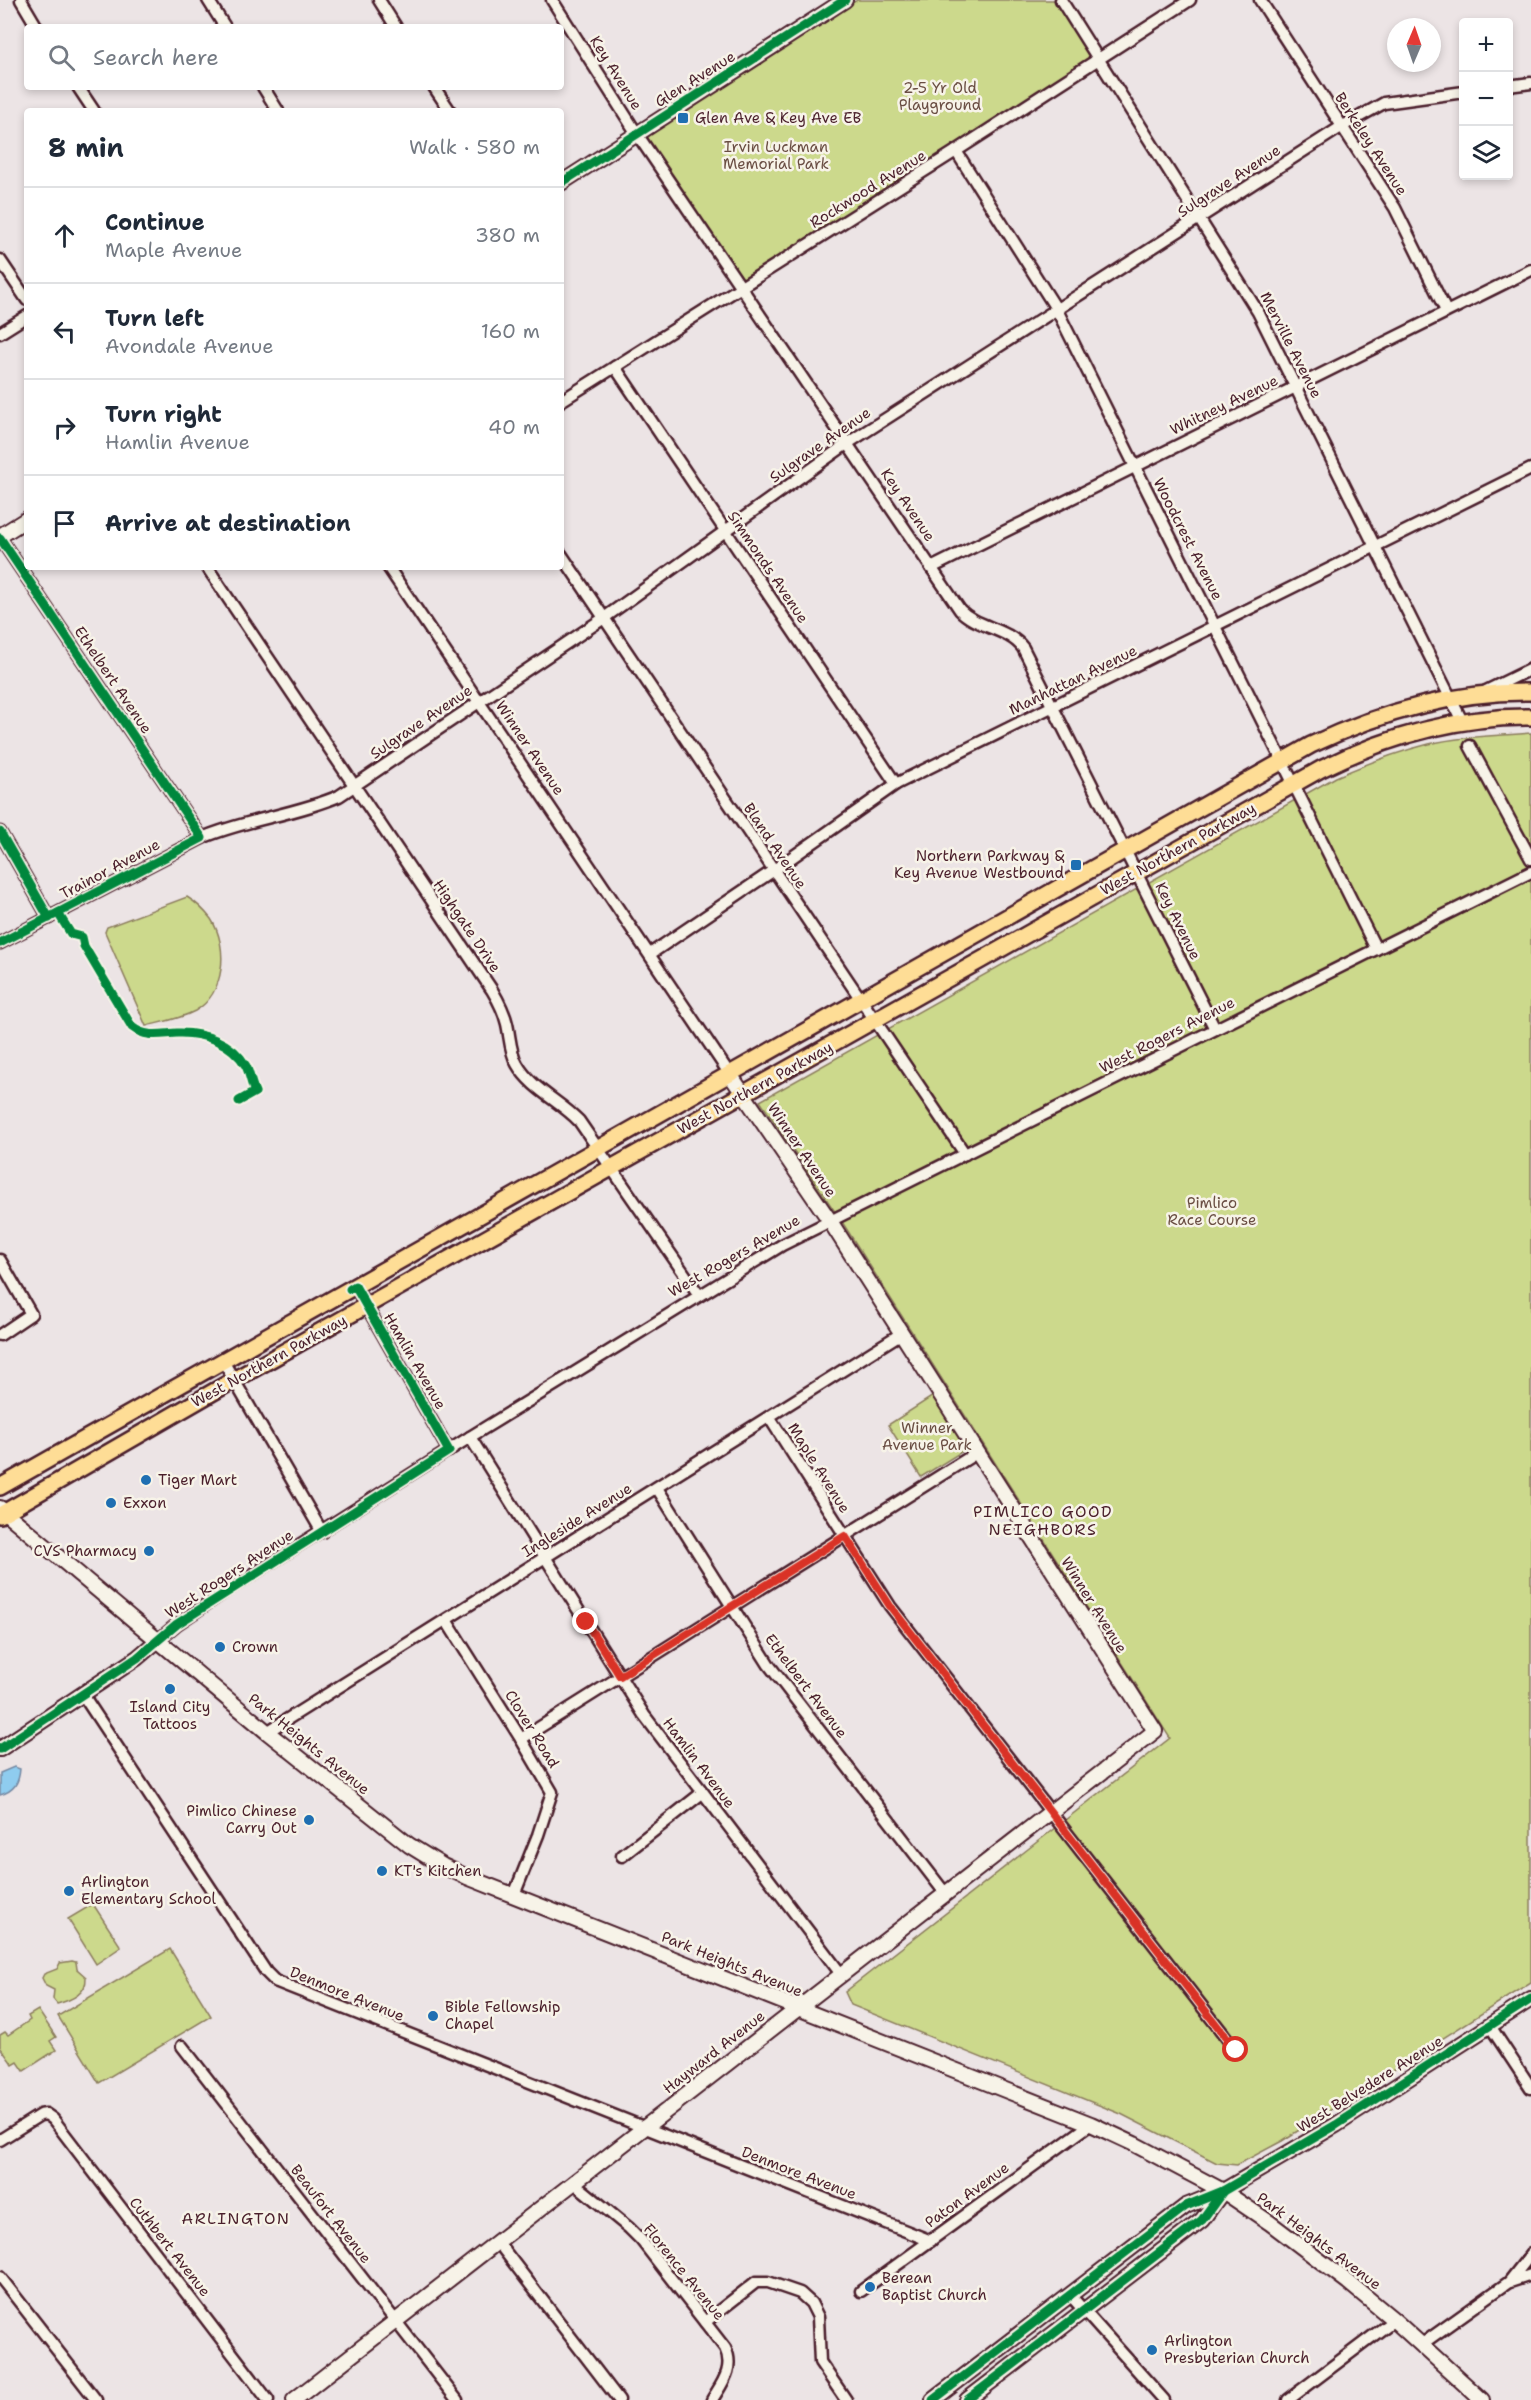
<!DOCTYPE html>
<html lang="en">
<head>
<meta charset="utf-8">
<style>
  :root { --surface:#fff; --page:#f2f2f3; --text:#1f2937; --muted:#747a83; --line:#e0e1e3 }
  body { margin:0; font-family:"Shantell Sans",sans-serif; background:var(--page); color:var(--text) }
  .controls { position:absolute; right:18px; top:18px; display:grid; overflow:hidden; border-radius:6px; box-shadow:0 3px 9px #0003 }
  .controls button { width:54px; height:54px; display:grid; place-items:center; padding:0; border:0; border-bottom:2px solid var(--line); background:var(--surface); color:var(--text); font:30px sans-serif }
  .compass { position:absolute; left:1387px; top:18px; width:54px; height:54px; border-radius:50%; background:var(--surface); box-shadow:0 3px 9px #0003; rotate:2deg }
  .stop { position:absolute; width:18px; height:18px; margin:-14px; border:4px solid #d93025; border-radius:50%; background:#fff }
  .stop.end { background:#d93025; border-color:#fff; box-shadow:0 2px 6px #0008 }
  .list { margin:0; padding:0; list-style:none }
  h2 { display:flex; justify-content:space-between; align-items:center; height:78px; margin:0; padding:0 24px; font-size:26px }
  h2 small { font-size:20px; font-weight:400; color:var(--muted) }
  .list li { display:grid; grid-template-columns:39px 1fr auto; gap:18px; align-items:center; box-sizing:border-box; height:96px; padding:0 24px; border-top:2px solid var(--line) }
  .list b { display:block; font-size:22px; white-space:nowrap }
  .list p { margin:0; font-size:20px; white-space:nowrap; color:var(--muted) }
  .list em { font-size:20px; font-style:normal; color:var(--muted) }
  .icon { flex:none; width:33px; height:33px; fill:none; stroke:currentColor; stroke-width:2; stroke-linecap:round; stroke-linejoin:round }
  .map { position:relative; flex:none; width:1531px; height:2400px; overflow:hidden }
  .search { position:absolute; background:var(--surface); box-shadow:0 3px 9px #0003; left:24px; top:24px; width:540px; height:66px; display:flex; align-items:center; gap:15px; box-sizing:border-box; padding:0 21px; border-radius:6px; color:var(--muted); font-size:22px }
  .panel { position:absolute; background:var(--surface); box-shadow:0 3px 9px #0003; left:24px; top:108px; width:540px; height:462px; border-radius:6px }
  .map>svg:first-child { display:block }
  .green { fill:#ccd98c; stroke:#8b7c5c; stroke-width:1.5 }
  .water { fill:#8fccef; stroke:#7387a1; stroke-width:1.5 }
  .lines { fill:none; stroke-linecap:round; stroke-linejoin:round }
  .street-casing { stroke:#4a1f2b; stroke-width:15 }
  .secondary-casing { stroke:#4a1f2b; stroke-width:18 }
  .primary-casing { stroke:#4a1f2b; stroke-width:20 }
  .street { stroke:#f7f3e8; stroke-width:10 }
  .secondary { stroke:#f7f3e8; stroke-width:14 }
  .primary { stroke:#fedd96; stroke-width:15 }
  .cycleway-casing { stroke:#f7f3e8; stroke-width:13 }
  .cycleway { stroke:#00873e; stroke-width:9 }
  .route { stroke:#d93025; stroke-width:8 }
  .poi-dot { fill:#1f6fb2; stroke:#f7f3e8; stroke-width:2 }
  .labels { text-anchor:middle; stroke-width:5; stroke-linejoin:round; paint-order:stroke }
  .street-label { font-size:15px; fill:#4a1f2b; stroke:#f7f3e8 }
  .park-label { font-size:15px; fill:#6a4e43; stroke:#f7f3e8 }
  .poi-label { font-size:15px; fill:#4a1f2b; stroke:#f7f3e8; text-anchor:start }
  .neighbourhood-label { font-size:16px; letter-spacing:1.5px; fill:#4a1f2b; stroke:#f7f3e8 }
</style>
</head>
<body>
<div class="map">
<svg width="1531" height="2400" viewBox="0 0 1531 2400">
  <rect width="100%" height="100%" fill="#ece4e5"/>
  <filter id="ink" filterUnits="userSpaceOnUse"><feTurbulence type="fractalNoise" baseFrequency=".0167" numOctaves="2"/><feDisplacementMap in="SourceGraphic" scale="12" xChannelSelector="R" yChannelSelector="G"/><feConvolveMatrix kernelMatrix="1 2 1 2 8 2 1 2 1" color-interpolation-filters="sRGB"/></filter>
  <g filter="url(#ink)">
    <!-- green -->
    <g class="green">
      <path d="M857,0H1054L1091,58L742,281L644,135Z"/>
      <path d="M1531,733V1982L1282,2141L1237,2165L1217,2163L1121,2114L851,2005L845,1992L1170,1738L844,1225L760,1101L1336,777C1366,764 1397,752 1429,744C1462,736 1497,736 1531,733Z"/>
      <path d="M187,897C197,903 204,910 211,919C229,947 225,994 195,1011C180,1019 162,1022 146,1026L105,932L107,927Z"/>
      <path d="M933,1396L966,1449L921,1477L888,1425Z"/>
      <path d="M93,1904L121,1947L96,1964L68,1919Z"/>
      <path d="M170,1949L211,2016L99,2083L58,2016Z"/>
      <path d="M72,1961L76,1962L77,1969L86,1977C87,1994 71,2000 57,2004L53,1999L54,1990L46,1986L42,1978L44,1974L57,1969L60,1963Z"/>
      <path d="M38,2010L56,2037L50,2041L56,2050L24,2071L18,2062L13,2065L0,2047V2035L5,2032L8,2035L30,2020L28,2016Z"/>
    </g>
    <!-- water -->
    <path class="water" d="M14,1767L20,1769C19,1783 14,1791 0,1795V1773Z"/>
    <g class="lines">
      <defs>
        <g id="street">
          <path d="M21,0L37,27"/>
          <path d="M208,0L225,27"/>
          <path d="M379,0L396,27"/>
          <path d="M552,0L637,134L960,610C977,628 1008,628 1023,648L1215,1029"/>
          <path d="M1061,0L1258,312L1463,723"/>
          <path d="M1260,0L1395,208L1446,311"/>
          <path d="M1508,86L1531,83"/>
          <path d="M78,87L94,111"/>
          <path d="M263,87L278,111"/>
          <path d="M434,87L450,111"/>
          <path d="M956,151L1057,310L1376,949"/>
          <path d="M0,260L27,300"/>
          <path d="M0,333L27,316"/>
          <path d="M615,367L896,784"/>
          <path d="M561,401L956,151L1190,0"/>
          <path d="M0,538L202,838"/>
          <path d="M561,554L965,1154"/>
          <path d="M207,567L492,990C498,1000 504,1011 507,1024C510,1037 510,1052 517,1064C531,1089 560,1101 579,1121L699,1295"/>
          <path d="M388,567L729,1073"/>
          <path d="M931,568L1531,270"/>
          <path d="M1486,691L1531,669"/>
          <path d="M1470,746L1531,859"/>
          <path d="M0,832L49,918"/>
          <path d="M0,943L202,838C246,819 295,815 339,796L604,618L848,443L1341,127L1384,103L1464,92"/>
          <path d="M650,954L774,870L896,784L1531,469"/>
          <path d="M0,1260L31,1314L0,1335"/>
          <path d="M355,1286L449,1451"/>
          <path d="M223,1361L322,1532"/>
          <path d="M769,1417L890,1606L1236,2050"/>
          <path d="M470,1437L644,1715L841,1974"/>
          <path d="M657,1488L769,1665L945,1893"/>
          <path d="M446,1620L521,1739L552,1792L538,1835L514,1895"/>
          <path d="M157,1641L177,1624L225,1592L470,1437L782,1245L1531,872"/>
          <path d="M83,1695L266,1972L275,1981L931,2241"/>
          <path d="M267,1732L902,1333"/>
          <path d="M521,1739L978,1452"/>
          <path d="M622,1856L702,1793"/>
          <path d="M1490,2026L1531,2088"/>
          <path d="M182,2046L457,2400"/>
          <path d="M0,2140L40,2115L46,2114L53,2119L268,2400"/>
          <path d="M573,2182L629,2228L641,2240L725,2348C735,2368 722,2383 712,2400"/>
          <path d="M497,2241L619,2400"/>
          <path d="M0,2277L96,2400"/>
          <path d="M1510,2282L1531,2275"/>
          <path d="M861,2291L1091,2124"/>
          <path d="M1070,2295L1164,2400"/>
          <path d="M705,2322L756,2282H768L800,2293L811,2303L818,2317L820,2362L846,2400"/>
          <path d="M1422,2344L1509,2282L1531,2254"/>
          <path d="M1288,2400L1394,2320"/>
        </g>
        <g id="secondary">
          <path d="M561,183L845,0"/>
          <path d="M0,536L27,519"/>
          <path d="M0,1508L267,1732L409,1845L443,1866L467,1877L1091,2124L1134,2144L1223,2191L1270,2223L1348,2282L1394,2320L1482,2400"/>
          <path d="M0,1749L137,1658L157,1641"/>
          <path d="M294,2400L1155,1731L830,1221L729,1073"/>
          <path d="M933,2400L1186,2206L1223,2191L1336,2125L1531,1999"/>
          <path d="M967,2400L1202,2220L1223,2191"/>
        </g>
        <g id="primary">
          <path d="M0,1487L1311,745C1381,712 1453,691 1531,692"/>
          <path d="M0,1515L234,1380L1321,769C1386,737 1458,716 1531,717"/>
        </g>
      </defs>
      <!-- street casing -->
      <use href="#street" class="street-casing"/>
      <!-- secondary casing -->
      <use href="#secondary" class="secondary-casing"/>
      <!-- primary casing -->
      <use href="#primary" class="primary-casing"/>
      <!-- street -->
      <use href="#street" class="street"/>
      <!-- secondary -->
      <use href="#secondary" class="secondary"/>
      <!-- primary -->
      <use href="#primary" class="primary"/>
      <defs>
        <g id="cycleway">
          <path d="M561,183L845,0"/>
          <path d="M0,538L202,838L0,943"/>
          <path d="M0,832L49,918"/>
          <path d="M58,913L71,934L82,937L84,946L132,1027C146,1038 160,1034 177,1033C203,1032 232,1042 246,1066C250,1074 251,1084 255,1092L239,1101"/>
          <path d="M0,1749L137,1658L177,1624L449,1451L355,1286L350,1289"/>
          <path d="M933,2400L1186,2206L1223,2191L1336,2125L1531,1999"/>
          <path d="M967,2400L1202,2220L1223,2191"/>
        </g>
      </defs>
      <!-- cycleway casing -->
      <use href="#cycleway" class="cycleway-casing"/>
      <!-- cycleway -->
      <use href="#cycleway" class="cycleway"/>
    </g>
  </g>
  <g class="lines" filter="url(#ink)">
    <!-- route -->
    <path class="route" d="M586,1622L620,1676L845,1536L890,1606L1236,2050"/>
  </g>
  <!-- markers -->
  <g class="poi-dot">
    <rect x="677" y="112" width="12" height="12" rx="3"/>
    <rect x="1070" y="859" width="12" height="12" rx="3"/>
    <circle cx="146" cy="1480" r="6"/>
    <circle cx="111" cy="1503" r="6"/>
    <circle cx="149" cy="1551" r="6"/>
    <circle cx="220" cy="1647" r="6"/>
    <circle cx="170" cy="1689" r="6"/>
    <circle cx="309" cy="1820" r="6"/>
    <circle cx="382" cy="1871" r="6"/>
    <circle cx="69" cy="1891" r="6"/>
    <circle cx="433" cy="2016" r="6"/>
    <circle cx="870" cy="2287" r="6"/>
    <circle cx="1152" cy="2350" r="6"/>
  </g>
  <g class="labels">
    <!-- street labels -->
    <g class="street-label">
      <text transform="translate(616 73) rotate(58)" y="5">Key Avenue</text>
      <text transform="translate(695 79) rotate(-32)" y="5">Glen Avenue</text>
      <text transform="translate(1371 144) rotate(57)" y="5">Berkeley Avenue</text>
      <text transform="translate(1229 181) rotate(-33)" y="5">Sulgrave Avenue</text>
      <text transform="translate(868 189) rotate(-32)" y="5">Rockwood Avenue</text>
      <text transform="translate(1291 345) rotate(63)" y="5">Merville Avenue</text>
      <text transform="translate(1224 405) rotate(-26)" y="5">Whitney Avenue</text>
      <text transform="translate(820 445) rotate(-35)" y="5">Sulgrave Avenue</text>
      <text transform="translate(908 505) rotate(56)" y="5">Key Avenue</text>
      <text transform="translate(1188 539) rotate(63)" y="5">Woodcrest Avenue</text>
      <text transform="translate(768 567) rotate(56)" y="5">Simmonds Avenue</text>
      <text transform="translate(113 680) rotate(56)" y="5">Ethelbert Avenue</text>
      <text transform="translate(1073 680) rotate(-26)" y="5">Manhattan Avenue</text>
      <text transform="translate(421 722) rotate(-34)" y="5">Sulgrave Avenue</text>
      <text transform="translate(530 748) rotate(56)" y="5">Winner Avenue</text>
      <text transform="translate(775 846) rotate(56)" y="5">Bland Avenue</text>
      <text transform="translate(1178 849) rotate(-29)" y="5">West Northern Parkway</text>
      <text transform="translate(110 869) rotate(-28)" y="5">Trainor Avenue</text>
      <text transform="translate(1178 921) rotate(64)" y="5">Key Avenue</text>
      <text transform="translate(467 926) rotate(56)" y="5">Highgate Drive</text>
      <text transform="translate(1167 1035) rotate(-27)" y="5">West Rogers Avenue</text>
      <text transform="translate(755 1088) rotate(-29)" y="5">West Northern Parkway</text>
      <text transform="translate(802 1150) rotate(56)" y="5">Winner Avenue</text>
      <text transform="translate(734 1256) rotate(-30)" y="5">West Rogers Avenue</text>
      <text transform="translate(269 1361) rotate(-29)" y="5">West Northern Parkway</text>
      <text transform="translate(415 1361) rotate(60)" y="5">Hamlin Avenue</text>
      <text transform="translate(819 1468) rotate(58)" y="5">Maple Avenue</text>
      <text transform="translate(577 1520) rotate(-32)" y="5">Ingleside Avenue</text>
      <text transform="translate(229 1574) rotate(-33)" y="5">West Rogers Avenue</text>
      <text transform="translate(1094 1605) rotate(58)" y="5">Winner Avenue</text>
      <text transform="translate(806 1686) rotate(53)" y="5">Ethelbert Avenue</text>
      <text transform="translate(532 1729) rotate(58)" y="5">Clover Road</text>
      <text transform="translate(309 1744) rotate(39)" y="5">Park Heights Avenue</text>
      <text transform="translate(699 1763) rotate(53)" y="5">Hamlin Avenue</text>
      <text transform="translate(732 1964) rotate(22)" y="5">Park Heights Avenue</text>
      <text transform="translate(347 1994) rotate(22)" y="5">Denmore Avenue</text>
      <text transform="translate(714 2052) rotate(-38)" y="5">Hayward Avenue</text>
      <text transform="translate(1370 2084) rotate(-32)" y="5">West Belvedere Avenue</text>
      <text transform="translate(799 2173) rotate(21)" y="5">Denmore Avenue</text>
      <text transform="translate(967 2195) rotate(-36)" y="5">Paton Avenue</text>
      <text transform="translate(331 2214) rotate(52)" y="5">Beaufort Avenue</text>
      <text transform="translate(1319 2241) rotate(37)" y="5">Park Heights Avenue</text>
      <text transform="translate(170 2247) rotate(52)" y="5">Cuthbert Avenue</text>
      <text transform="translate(684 2272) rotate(51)" y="5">Florence Avenue</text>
    </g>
    <!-- park labels -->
    <g class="park-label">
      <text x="940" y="93">2-5 Yr Old<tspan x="940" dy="17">Playground</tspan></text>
      <text x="776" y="152">Irvin Luckman<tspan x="776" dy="17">Memorial Park</tspan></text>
      <text x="1212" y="1208">Pimlico<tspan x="1212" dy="17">Race Course</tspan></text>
      <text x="927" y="1433">Winner<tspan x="927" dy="17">Avenue Park</tspan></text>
    </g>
    <!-- poi labels -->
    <g class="poi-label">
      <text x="695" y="123">Glen Ave &amp; Key Ave EB</text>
      <text x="1064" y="861" text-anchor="end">Northern Parkway &amp;<tspan x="1064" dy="17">Key Avenue Westbound</tspan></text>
      <text x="158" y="1485">Tiger Mart</text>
      <text x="123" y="1508">Exxon</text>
      <text x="137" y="1556" text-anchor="end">CVS Pharmacy</text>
      <text x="232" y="1652">Crown</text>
      <text x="170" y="1712" text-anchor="middle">Island City<tspan x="170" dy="17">Tattoos</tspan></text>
      <text x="297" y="1816" text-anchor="end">Pimlico Chinese<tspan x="297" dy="17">Carry Out</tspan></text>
      <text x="394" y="1876">KT's Kitchen</text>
      <text x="81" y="1887">Arlington<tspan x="81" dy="17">Elementary School</tspan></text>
      <text x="445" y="2012">Bible Fellowship<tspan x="445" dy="17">Chapel</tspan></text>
      <text x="882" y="2283">Berean<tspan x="882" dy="17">Baptist Church</tspan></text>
      <text x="1164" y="2346">Arlington<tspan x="1164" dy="17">Presbyterian Church</tspan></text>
    </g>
    <!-- neighbourhood labels -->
    <g class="neighbourhood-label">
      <text x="1043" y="1517">PIMLICO GOOD<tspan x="1043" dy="18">NEIGHBORS</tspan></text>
      <text x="236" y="2224">ARLINGTON</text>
    </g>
  </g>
</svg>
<div class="controls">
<button>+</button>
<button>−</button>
<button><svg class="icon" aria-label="layers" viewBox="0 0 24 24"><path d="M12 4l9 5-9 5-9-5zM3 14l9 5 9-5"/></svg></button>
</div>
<svg class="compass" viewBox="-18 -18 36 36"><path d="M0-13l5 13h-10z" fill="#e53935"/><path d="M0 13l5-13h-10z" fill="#747a83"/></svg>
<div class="stop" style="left:1236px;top:2050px"></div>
<div class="stop end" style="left:586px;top:1622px"></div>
<div class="search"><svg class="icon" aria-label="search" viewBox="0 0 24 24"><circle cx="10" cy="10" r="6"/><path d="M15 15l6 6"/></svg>Search here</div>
<section class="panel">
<h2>8 min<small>Walk · 580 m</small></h2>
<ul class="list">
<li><svg class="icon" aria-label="ahead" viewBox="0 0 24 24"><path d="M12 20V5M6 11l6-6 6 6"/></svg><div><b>Continue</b><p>Maple Avenue</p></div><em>380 m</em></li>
<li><svg class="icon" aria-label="left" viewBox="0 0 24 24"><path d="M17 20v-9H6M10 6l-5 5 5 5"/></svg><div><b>Turn left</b><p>Avondale Avenue</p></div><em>160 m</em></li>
<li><svg class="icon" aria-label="right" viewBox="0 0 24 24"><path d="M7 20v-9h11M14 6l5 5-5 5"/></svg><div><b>Turn right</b><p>Hamlin Avenue</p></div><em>40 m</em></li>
<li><svg class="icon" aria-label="arrive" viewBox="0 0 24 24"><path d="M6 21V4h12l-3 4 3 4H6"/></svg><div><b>Arrive at destination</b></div></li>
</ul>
</section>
</div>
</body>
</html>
